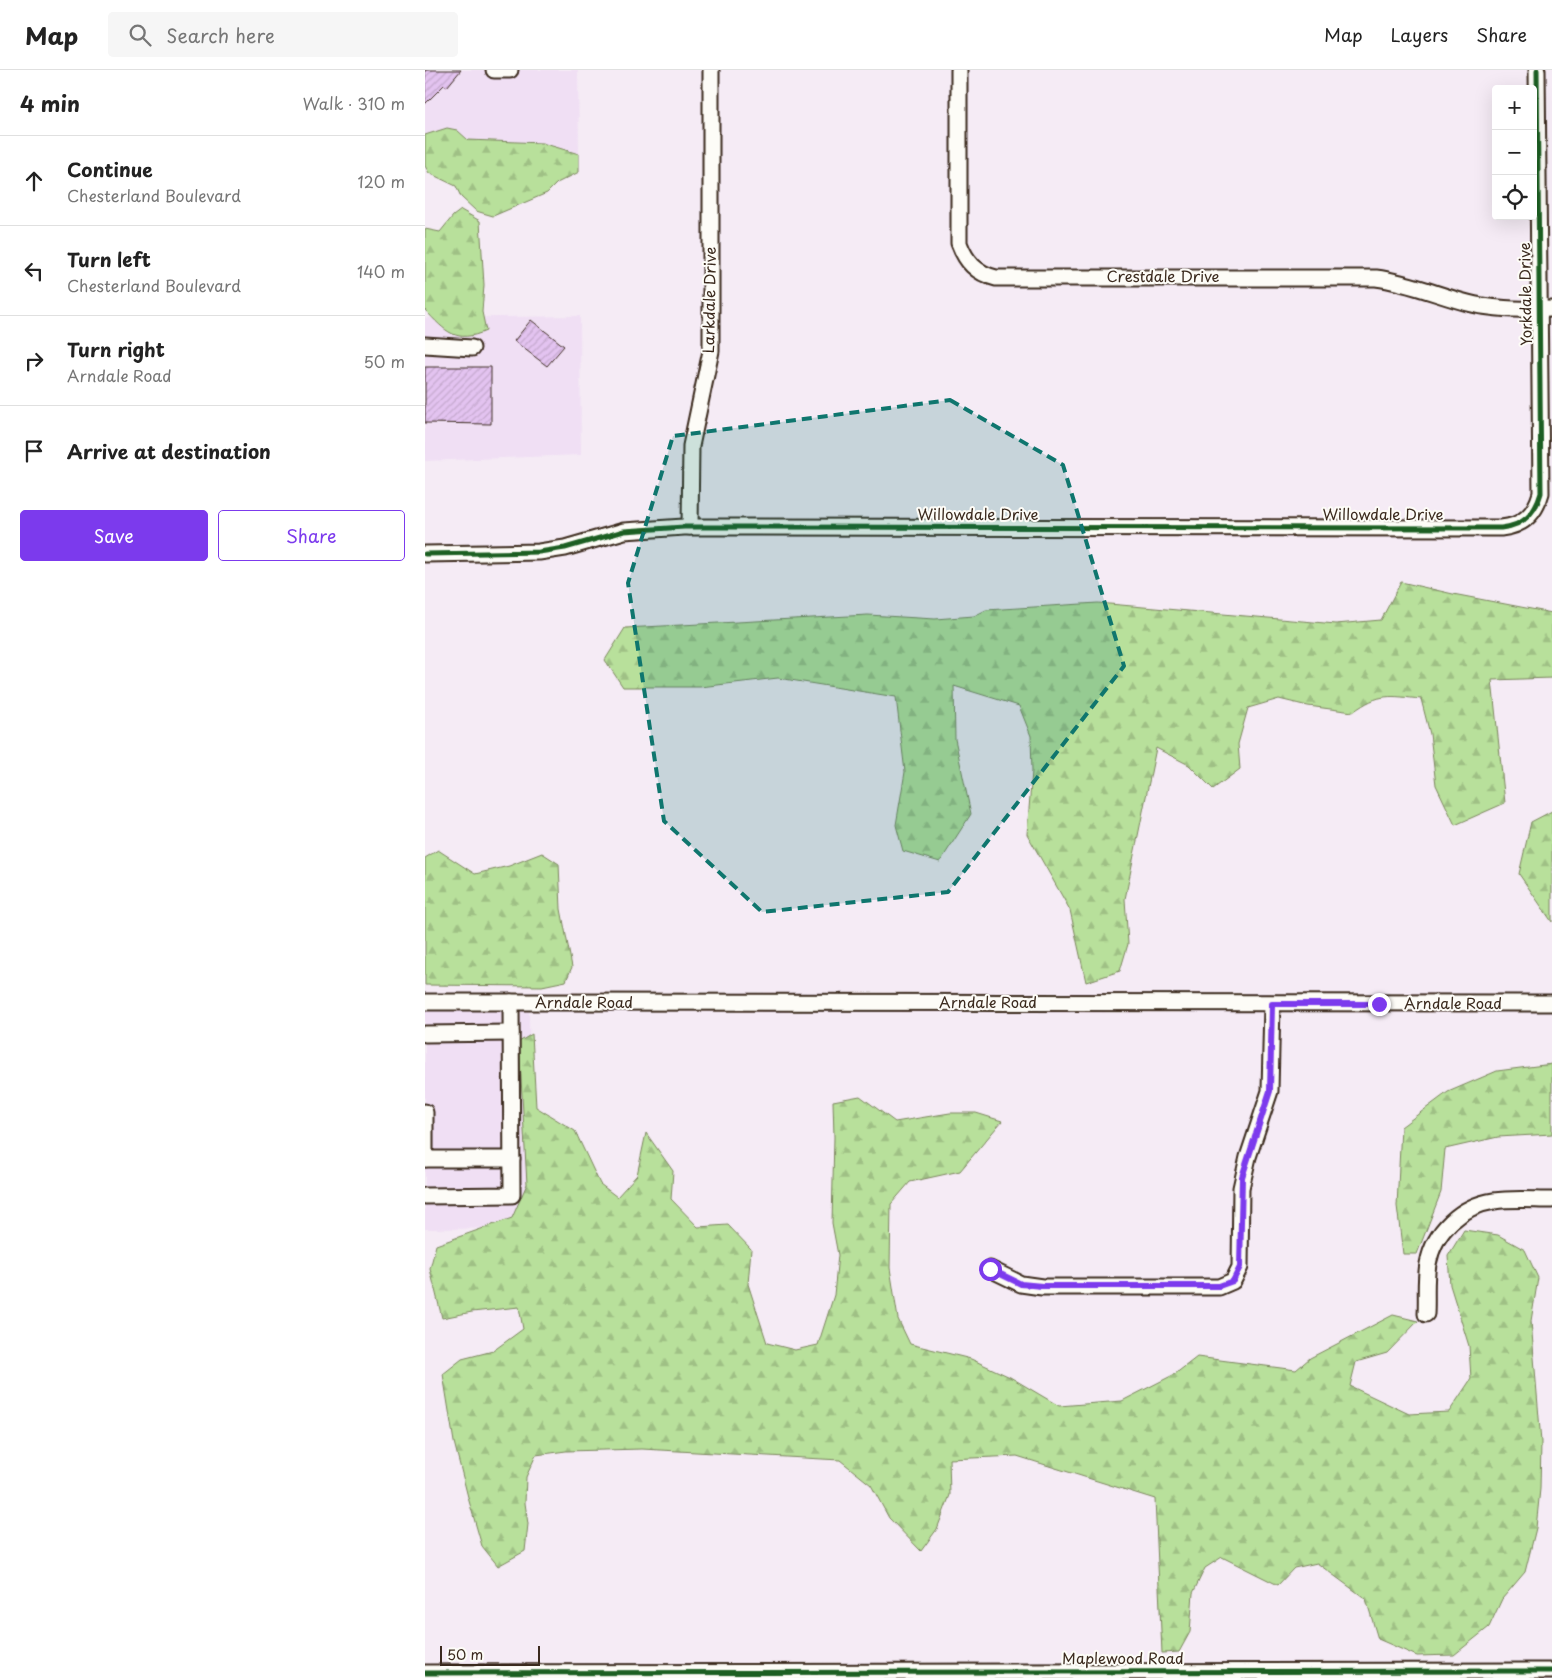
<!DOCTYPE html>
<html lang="en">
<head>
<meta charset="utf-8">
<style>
  :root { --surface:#fff; --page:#f6f6f6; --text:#222; --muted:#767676; --line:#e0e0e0; --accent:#7c3aed }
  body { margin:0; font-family:"Playpen Sans",sans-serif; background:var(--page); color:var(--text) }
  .controls { position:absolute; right:15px; top:15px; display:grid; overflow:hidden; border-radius:5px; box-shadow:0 5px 20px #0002 }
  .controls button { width:45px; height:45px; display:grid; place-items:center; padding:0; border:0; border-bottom:1px solid var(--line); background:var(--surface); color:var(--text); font:25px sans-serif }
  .scale { position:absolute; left:15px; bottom:12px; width:100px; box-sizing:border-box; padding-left:5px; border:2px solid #3b2a1e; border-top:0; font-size:14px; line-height:18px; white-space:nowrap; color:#3b2a1e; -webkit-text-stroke:4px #fdfcf7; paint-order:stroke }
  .stop { position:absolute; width:15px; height:15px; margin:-11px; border:4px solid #7c3aed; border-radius:50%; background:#fff }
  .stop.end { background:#7c3aed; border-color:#fff; box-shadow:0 1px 5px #0008 }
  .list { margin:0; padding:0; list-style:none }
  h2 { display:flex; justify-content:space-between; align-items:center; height:65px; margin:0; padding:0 20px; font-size:21px }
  h2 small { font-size:16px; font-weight:400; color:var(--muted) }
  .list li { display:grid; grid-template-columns:32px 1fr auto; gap:15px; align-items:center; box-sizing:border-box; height:90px; padding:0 20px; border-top:1px solid var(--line) }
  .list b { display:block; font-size:19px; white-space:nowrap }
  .list p { margin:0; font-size:16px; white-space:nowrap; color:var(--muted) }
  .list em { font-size:16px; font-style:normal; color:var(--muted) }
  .actions { display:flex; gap:10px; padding:15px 20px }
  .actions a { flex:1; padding:11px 0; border:1px solid var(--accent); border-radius:5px; text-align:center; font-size:18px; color:var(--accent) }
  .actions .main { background:var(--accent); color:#fff }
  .icon { flex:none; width:28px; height:28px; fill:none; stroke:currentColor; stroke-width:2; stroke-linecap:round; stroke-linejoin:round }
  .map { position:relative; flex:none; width:1127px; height:1608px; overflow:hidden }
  header { display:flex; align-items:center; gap:30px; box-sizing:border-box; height:70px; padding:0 25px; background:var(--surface); border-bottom:1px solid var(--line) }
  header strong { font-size:24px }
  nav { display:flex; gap:28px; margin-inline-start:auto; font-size:18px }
  .search { width:350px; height:45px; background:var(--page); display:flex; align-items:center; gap:12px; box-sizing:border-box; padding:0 18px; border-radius:5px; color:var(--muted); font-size:19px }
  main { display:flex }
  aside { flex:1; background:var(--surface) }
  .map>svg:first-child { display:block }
  .built { fill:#f0dff4 }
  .forest { fill:url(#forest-firs); stroke:#7a855c }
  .building { fill:url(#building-hatch); stroke:#3b2a1e }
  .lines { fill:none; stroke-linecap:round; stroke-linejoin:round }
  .minor-casing { stroke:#3b2a1e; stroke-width:19 }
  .minor { stroke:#fdfcf7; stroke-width:15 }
  .cycleway-casing { stroke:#fdfcf7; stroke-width:8 }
  .cycleway { stroke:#1b5e20; stroke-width:5 }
  .route { stroke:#7c3aed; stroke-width:6 }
  .marked { fill:#0f766e; fill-opacity:0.2; stroke:#0f766e; stroke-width:4; stroke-dasharray:10 6; stroke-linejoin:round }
  .labels { text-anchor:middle; stroke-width:4; stroke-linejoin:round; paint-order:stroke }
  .street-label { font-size:15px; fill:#3b2a1e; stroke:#fdfcf7 }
</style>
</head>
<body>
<header>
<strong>Map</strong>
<div class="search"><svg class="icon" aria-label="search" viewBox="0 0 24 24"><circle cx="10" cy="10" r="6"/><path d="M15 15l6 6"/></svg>Search here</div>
<nav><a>Map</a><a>Layers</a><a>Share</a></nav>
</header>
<main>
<aside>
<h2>4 min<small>Walk · 310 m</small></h2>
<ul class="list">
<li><svg class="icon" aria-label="ahead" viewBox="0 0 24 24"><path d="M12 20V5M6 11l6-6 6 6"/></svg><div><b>Continue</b><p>Chesterland Boulevard</p></div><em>120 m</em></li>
<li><svg class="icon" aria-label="left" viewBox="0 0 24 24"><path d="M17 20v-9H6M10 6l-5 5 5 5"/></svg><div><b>Turn left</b><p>Chesterland Boulevard</p></div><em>140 m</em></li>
<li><svg class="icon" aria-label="right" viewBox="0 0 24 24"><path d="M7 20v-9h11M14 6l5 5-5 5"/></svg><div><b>Turn right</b><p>Arndale Road</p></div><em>50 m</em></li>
<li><svg class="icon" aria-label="arrive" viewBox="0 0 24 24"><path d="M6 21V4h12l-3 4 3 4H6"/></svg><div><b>Arrive at destination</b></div></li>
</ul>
<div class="actions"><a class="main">Save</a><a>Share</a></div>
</aside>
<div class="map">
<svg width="1127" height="1608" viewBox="0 0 1127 1608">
  <defs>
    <pattern id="forest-firs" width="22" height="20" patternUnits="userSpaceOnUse" patternTransform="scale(1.25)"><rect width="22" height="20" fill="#b8e09b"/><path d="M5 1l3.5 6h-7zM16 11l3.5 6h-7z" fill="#9fc085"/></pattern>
    <pattern id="building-hatch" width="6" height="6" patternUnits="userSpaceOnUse" patternTransform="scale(1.25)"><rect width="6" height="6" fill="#e3c3f0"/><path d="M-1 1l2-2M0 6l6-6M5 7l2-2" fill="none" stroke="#c4a8cd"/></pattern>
  </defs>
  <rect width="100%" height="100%" fill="#f5ebf5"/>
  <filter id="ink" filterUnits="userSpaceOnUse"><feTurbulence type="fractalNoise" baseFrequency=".02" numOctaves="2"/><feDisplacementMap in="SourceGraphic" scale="10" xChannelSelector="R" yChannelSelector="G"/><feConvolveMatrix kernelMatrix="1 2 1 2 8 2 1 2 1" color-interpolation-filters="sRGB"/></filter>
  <g filter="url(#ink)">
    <!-- built -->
    <g class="built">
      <path d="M0,0H153L154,84L117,73L43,70L32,60L22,58L0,65Z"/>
      <path d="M155,246L156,385L0,391V248Z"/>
      <path d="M0,941H104L106,1158L0,1159Z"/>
    </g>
    <!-- forest -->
    <g class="forest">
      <path d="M22,58L32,60L43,70L117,73L154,84V102L132,113L122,123L68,146L51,141L36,127L31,116L4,103L0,96V65Z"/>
      <path d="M36,140L55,151L59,215L57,242L61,261C31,274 21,262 0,240V159L15,162L28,146Z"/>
      <path d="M976,512L1028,524L1127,543V608L1067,610L1080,733L1030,755L1011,715L1005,664L996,629C965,626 955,622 928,642L883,636L854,629L823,638L813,674L815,699L788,719L764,695L731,678L700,829L703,874L695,901L661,912L645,840L602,764L607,701L606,666L594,636L529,616L530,669L546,744L515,792L478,781L471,755L480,702L471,627L353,608L275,617H198L180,590L200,558L443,545L510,549L549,546L561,540L673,533L911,554L956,550Z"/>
      <path d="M1127,741V852L1094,804L1106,752Z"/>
      <path d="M13,780L50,804L84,796L117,783L134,794L136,839L147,897L141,911L117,916L0,915V788Z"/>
      <path d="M107,964L111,1037L150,1061L175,1114L192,1127L212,1105L221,1063L248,1101L246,1129L273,1157L303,1155L326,1179L323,1214L342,1273L370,1280L393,1275L409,1225L413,1185L407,1153L409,1067L408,1031L435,1026L470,1052L525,1043H551L577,1051L535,1101L485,1112L466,1134L465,1198L473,1249L485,1274L546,1289L585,1307L634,1336L697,1331L750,1304L772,1287L871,1300L885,1288L968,1245L993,1251L962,1283L931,1292L925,1316L984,1344L1024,1342L1046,1309L1044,1276L1025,1215L1023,1186L1039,1160L1073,1165L1100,1180L1113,1208L1106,1251L1116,1372L1115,1419L1111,1458L1100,1502L1077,1529L1064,1557L1029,1585L992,1586L953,1569L941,1529L892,1493L869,1498L853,1515L797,1487L780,1498L768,1523L765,1562L754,1582L737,1583L730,1429L592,1386L524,1389L525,1425L512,1459L496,1481L464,1448L446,1415L415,1390L217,1379L141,1381L111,1385L101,1407L100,1433L103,1454L100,1481L73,1496L57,1476L44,1431L29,1372L18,1304L37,1289L68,1281L98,1259L94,1237L47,1242L17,1248L5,1199L11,1175L87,1148L102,1114L94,972Z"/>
      <path d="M1127,994V1064L1073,1067L1020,1079L1016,1122L992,1184H978L972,1136L976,1057L1023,1022L1072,1001Z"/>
    </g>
    <!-- building -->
    <g class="building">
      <path d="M0,0H36L22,17L19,15L0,34Z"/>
      <path d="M106,250L139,276L122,296L89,271Z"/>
      <path d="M0,297H66V354L0,353Z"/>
    </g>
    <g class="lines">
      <defs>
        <g id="minor">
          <path d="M69,0H85"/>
          <path d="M534,0V173C541,192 551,203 571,208H951C983,212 1012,225 1043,233C1070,240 1099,240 1127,239"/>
          <path d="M0,275L47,278"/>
          <path d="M265,457L266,376L286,281V0"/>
          <path d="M0,484L114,482L140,478L199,461L259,457L1076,458C1098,456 1110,444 1116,423L1112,0"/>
          <path d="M0,932L1127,933"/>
          <path d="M0,964L86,963"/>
          <path d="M0,1042V1089"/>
          <path d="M1,1089H87"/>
          <path d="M0,1126L87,1125L86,932"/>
          <path d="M565,1199L596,1214L617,1217H794L808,1211L815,1197L816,1118L823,1087L845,1021L847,934"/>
          <path d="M1001,1244C1002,1228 1000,1210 1003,1194C1009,1161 1036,1136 1069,1131C1087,1128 1108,1130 1127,1130"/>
          <path d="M0,1603L1127,1601"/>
        </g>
      </defs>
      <!-- minor casing -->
      <use href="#minor" class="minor-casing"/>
      <!-- minor -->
      <use href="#minor" class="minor"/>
      <defs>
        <g id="cycleway">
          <path d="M0,484L114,482L140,478L199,461L259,457L1076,458C1098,456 1110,444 1116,423L1112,0"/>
          <path d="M0,1603L1127,1601"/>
        </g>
      </defs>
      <!-- cycleway casing -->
      <use href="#cycleway" class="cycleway-casing"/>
      <!-- cycleway -->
      <use href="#cycleway" class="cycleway"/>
    </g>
  </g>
  <g class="lines" filter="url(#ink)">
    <!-- route -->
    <path class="route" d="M565,1199L596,1214L617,1216H794L808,1211L815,1197L817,1107L845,1021L847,934H954"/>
  </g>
  <!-- marked area -->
  <path class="marked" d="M525,330L638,395L699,596L523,822L337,842L239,751L203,513L248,366Z"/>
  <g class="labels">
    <!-- street labels -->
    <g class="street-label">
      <text x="738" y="212">Crestdale Drive</text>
      <text transform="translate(1101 224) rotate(-91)" y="5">Yorkdale Drive</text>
      <text transform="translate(285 230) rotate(-89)" y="5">Larkdale Drive</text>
      <text x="553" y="450">Willowdale Drive</text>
      <text x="958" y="450">Willowdale Drive</text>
      <text x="159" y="938">Arndale Road</text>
      <text x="563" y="938">Arndale Road</text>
      <text x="1028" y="939">Arndale Road</text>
      <text x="698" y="1594">Maplewood Road</text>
    </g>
  </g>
</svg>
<div class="controls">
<button>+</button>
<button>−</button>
<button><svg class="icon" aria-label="locate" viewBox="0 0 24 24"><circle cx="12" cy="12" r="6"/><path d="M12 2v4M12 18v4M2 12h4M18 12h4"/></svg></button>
</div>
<div class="scale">50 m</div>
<div class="stop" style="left:565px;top:1199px"></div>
<div class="stop end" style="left:954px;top:934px"></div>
</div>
</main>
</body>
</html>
